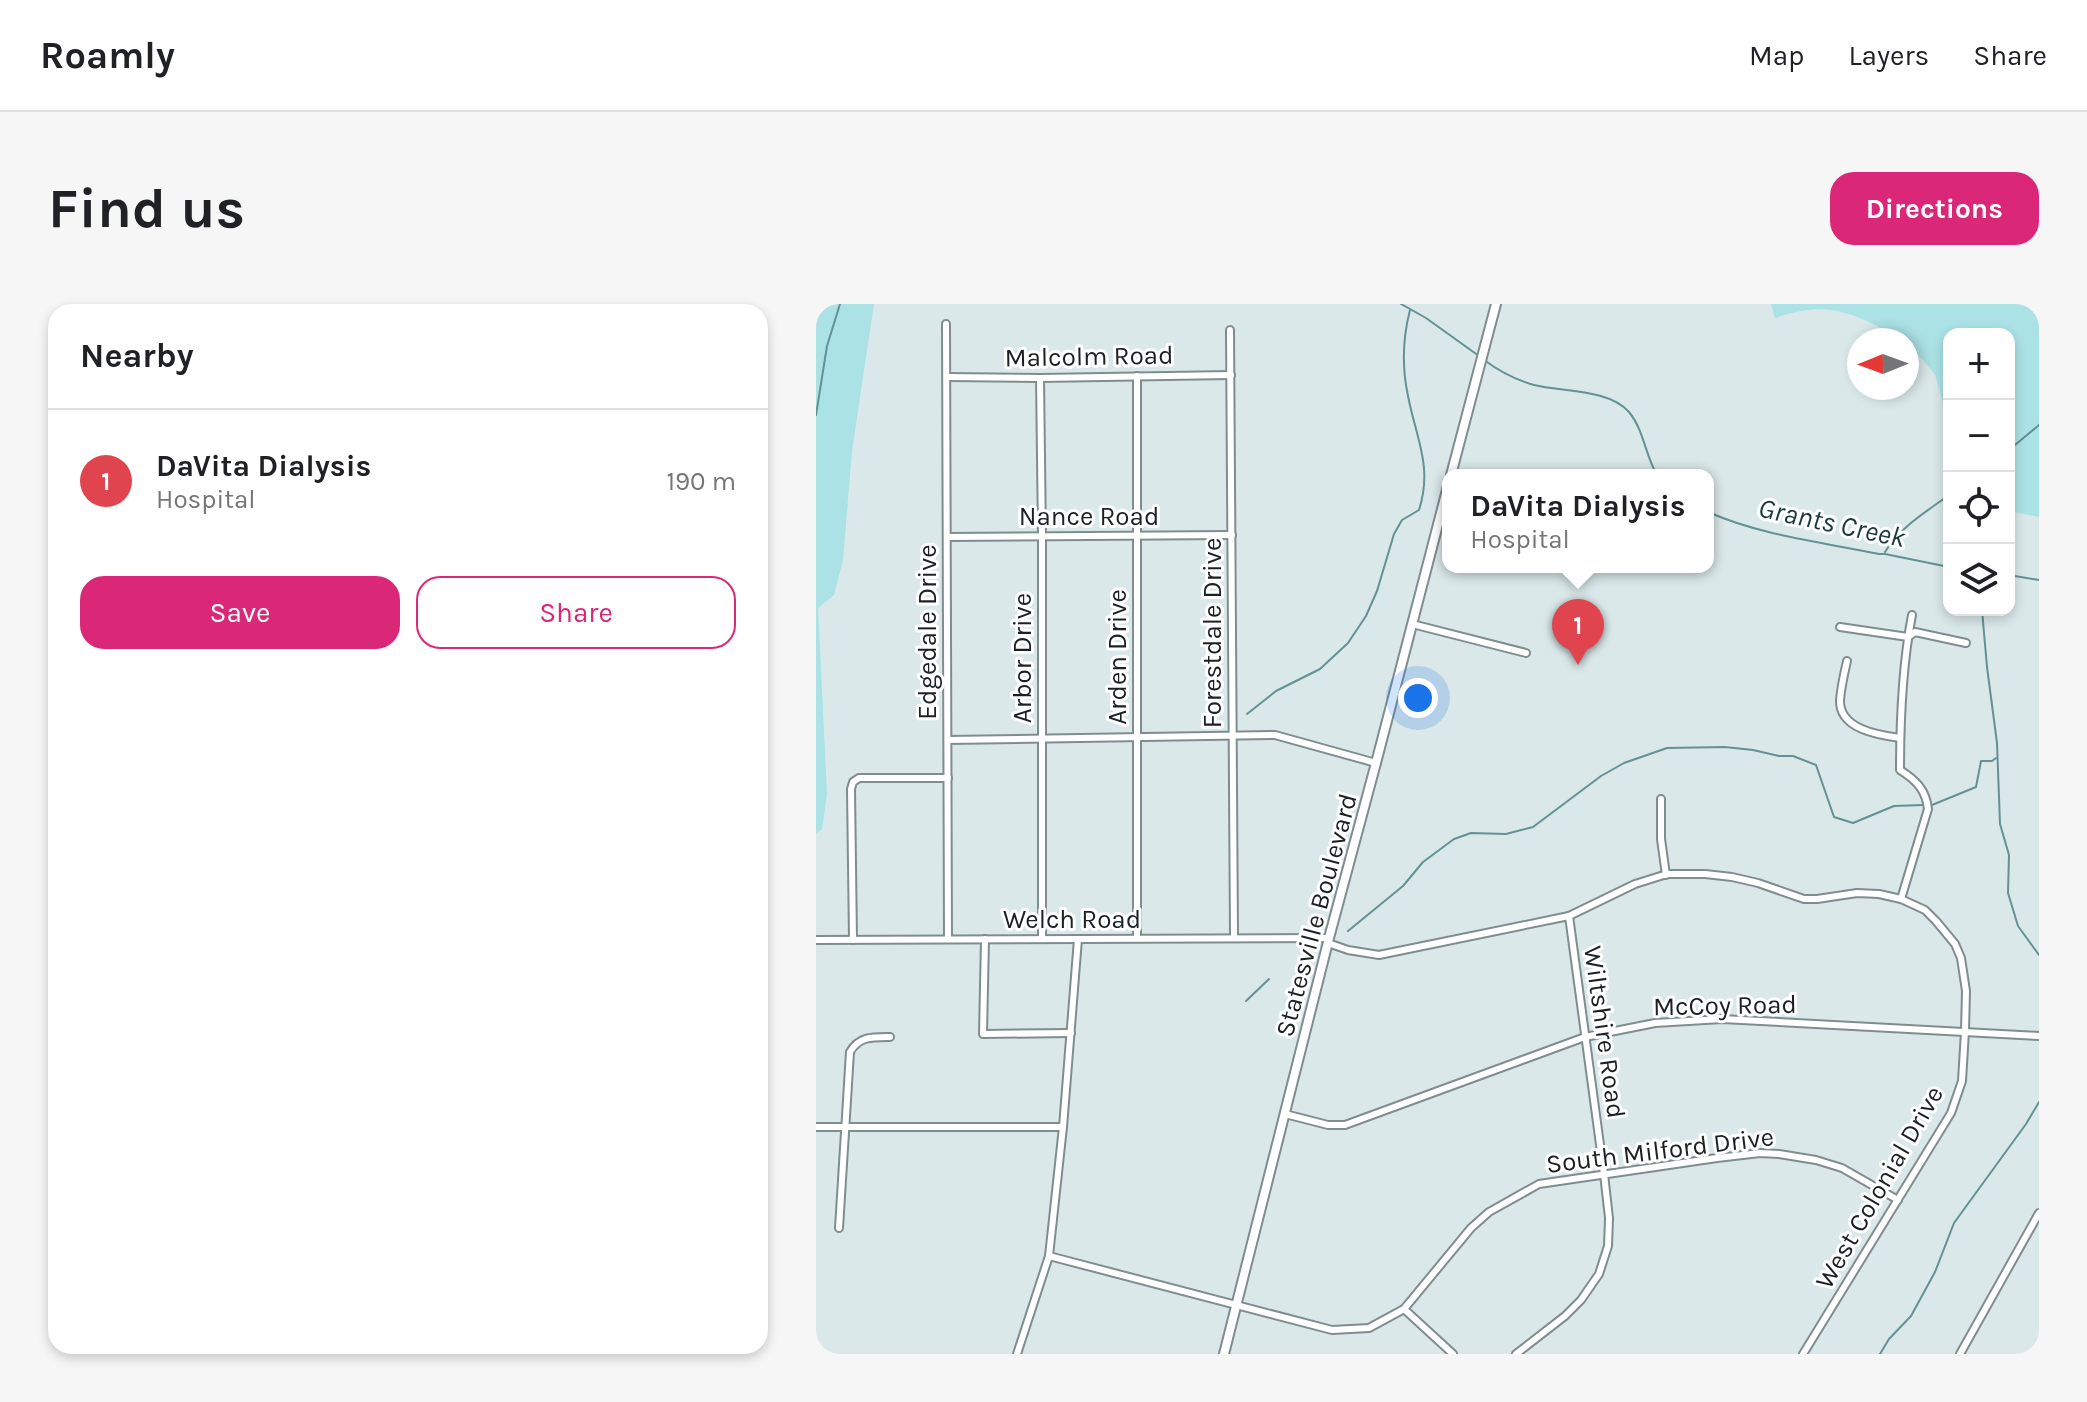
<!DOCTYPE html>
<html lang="en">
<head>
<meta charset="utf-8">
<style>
  :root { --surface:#fff; --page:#f6f6f6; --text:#202124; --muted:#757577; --line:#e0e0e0; --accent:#db2777 }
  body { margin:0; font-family:Karla,sans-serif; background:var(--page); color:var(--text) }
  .controls { position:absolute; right:24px; top:24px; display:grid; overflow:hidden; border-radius:16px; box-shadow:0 4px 12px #0003 }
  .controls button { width:72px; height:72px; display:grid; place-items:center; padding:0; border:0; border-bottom:2px solid var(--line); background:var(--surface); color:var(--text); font:40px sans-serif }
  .compass { position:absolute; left:1031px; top:24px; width:72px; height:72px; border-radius:50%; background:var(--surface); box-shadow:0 4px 12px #0003; rotate:269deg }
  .you { position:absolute; left:602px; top:394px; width:28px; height:28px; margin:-20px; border:6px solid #fff; border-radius:50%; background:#1a73e8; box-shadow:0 0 0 12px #1a73e833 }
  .badge { display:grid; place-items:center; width:52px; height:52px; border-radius:50%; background:var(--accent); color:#fff; font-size:26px; font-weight:700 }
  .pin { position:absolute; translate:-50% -66px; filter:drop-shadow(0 2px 4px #0008) }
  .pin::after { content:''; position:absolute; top:42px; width:28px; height:24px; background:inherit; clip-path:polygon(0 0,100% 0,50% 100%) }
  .popup { position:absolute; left:626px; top:165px; width:272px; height:104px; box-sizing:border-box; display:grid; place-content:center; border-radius:16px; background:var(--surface); filter:drop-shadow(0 2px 6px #0005); font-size:26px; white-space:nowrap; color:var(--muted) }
  .popup b { font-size:30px; color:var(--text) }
  .popup::after { content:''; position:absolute; left:50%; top:100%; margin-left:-16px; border:16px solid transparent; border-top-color:var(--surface) }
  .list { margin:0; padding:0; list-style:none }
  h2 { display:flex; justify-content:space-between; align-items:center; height:104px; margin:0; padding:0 32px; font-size:34px }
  h2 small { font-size:26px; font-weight:400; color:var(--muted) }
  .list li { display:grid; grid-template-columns:52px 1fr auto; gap:24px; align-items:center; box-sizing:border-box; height:144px; padding:0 32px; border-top:2px solid var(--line) }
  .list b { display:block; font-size:30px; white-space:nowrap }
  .list p { margin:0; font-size:26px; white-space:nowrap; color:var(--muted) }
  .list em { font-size:26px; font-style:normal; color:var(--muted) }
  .actions { display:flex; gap:16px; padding:24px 32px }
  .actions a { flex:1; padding:18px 0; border:2px solid var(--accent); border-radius:24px; text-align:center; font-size:28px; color:var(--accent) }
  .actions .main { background:var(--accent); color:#fff }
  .icon { flex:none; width:44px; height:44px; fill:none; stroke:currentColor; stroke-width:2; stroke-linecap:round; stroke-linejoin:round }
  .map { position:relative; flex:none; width:1223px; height:1050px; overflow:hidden; border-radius:24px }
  header { display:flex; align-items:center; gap:48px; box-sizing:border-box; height:112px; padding:0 40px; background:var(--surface); border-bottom:2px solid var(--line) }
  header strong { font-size:38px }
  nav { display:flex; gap:44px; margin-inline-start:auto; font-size:28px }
  .intro { display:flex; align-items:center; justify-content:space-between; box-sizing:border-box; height:192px; padding:0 48px }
  h1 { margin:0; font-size:56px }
  .button { padding:20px 36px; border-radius:24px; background:var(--accent); color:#fff; font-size:28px; font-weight:700 }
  main { display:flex; gap:48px; padding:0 48px }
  aside { flex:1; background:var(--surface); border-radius:24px; box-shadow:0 4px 12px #0003 }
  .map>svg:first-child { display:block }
  .green { fill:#abe2e6 }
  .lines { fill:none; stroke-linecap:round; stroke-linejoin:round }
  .stream { stroke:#639195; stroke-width:2 }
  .minor-casing { stroke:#808d8e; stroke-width:10 }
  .major-casing { stroke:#808d8e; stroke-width:12 }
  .minor { stroke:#fff; stroke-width:6 }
  .major { stroke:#fff; stroke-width:8 }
  .labels { text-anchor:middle; stroke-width:6; stroke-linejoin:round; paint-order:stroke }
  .street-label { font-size:26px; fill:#1b2021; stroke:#fff }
  .water-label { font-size:28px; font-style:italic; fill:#19393c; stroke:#fff }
</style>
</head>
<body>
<header>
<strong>Roamly</strong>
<nav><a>Map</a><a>Layers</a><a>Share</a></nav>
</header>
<div class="intro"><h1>Find us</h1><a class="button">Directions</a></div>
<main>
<aside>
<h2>Nearby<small></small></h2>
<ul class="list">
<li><span class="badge" style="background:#e0444e">1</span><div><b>DaVita Dialysis</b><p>Hospital</p></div><em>190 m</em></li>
</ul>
<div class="actions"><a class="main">Save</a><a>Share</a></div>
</aside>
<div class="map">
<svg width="1223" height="1050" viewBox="0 0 1223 1050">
  <rect width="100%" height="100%" fill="#dae8e9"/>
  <!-- green -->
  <g class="green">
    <path d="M0,0H58L36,147L27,256L18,291L2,304L11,490L6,525L0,530Z"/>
    <path d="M955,0H1223V213L1193,207V30H1133V119L1119,71L1107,56L1091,42V36C1080,36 1073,28 1063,23C1024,3 1001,0 959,14Z"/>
  </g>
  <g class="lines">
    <!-- stream -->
    <g class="stream">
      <path d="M585,0L610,14L663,52"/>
      <path d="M668,56C683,67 700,76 718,81C747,88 793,85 813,108C828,126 829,151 841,171"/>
      <path d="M0,111L11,42L24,0"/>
      <path d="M1193,146L1223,121"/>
      <path d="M892,208C947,232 1005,238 1063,250H1069L1133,263"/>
      <path d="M1069,248C1084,223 1110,208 1133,191"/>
      <path d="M1193,271L1223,276"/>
      <path d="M1166,306L1171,363L1181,439L1184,520L1193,551L1192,589L1202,622L1223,651"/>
      <path d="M431,410L460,387L504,365L532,339L550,312L561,287L578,230L586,216L603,206C617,163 600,134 592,92C586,64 587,33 594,6"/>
      <path d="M1116,501L1160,483L1165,457H1176L1180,454"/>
      <path d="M532,627L587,582L607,558L638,535L655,529L690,530L717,523L785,472L808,459L851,444L909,443L937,446L963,452H977L1000,461L1018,513L1037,519L1078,502L1107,501"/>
      <path d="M430,697L453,675"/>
      <path d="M1064,1050L1073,1035L1095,1012L1119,968L1138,919L1210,820L1223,798"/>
    </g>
    <defs>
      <g id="minor">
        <path d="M130,20L132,635"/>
        <path d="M414,26L418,633"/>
        <path d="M321,72V634"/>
        <path d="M131,73L224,74L415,71"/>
        <path d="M224,74L226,233V635"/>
        <path d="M131,233L416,231"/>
        <path d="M596,320L710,349"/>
        <path d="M1024,323L1092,333L1099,328L1150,339"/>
        <path d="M1031,357C1028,370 1025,383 1024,396C1023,425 1062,431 1084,434"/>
        <path d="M132,436L459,431L560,459"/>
        <path d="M845,495V535L850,571"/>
        <path d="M1085,595L1112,505C1110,486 1100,476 1084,466C1084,414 1086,363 1096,311"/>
        <path d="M169,635L167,730L255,729"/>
        <path d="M0,636L513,634"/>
        <path d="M37,636L35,485L37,478L43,474H132"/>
        <path d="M512,639L532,646L563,651L753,612L819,580L851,570H889L916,573L942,579L988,595H1001L1041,589L1063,590L1085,595L1109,606L1120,617L1139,640L1145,654L1150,687L1149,727L1146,777L1135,809L987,1050"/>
        <path d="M469,810L512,821H529L769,733L839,719L906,715L1223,732"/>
        <path d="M0,823H247"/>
        <path d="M23,924L34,748C43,732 57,733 74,733"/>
        <path d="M233,952L516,1026L553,1024L588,1005L655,924L673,908L723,880L901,854L944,849L963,850L1000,856L1026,864L1082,896"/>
        <path d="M588,1005L637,1050"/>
        <path d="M201,1050L233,952L247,823L262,635"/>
        <path d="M700,1050L749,1012L765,996L783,970L792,942L793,914L788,870L753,612"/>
        <path d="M1144,1050L1223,909"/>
      </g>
      <g id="major">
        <path d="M635,171L680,0"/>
        <path d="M408,1050L513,634L560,459L632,182"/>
      </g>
    </defs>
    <!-- minor casing -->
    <use href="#minor" class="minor-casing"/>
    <!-- major casing -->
    <use href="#major" class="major-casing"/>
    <!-- minor -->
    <use href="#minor" class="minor"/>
    <!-- major -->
    <use href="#major" class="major"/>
  </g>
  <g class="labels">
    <!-- street labels -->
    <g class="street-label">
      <text transform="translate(273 52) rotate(-1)" y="9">Malcolm Road</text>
      <text x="273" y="221">Nance Road</text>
      <text transform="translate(111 328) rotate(-90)" y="9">Edgedale Drive</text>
      <text transform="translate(396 329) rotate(-90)" y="9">Forestdale Drive</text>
      <text transform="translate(301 353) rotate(-90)" y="9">Arden Drive</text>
      <text transform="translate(206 354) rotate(-90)" y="9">Arbor Drive</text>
      <text transform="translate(500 611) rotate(-75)" y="9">Statesville Boulevard</text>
      <text x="256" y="624">Welch Road</text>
      <text transform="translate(909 701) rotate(-1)" y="9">McCoy Road</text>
      <text transform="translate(789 728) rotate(82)" y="9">Wiltshire Road</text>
      <text transform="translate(844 846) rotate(-7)" y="9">South Milford Drive</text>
      <text transform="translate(1063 883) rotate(-60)" y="9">West Colonial Drive</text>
    </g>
    <!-- water labels -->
    <g class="water-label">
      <text transform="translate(1016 218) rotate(12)" y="10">Grants Creek</text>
    </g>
  </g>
</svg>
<div class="controls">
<button>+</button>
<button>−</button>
<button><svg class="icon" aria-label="locate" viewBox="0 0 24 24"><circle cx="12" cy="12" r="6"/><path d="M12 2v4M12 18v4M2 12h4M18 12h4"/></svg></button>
<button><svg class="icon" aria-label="layers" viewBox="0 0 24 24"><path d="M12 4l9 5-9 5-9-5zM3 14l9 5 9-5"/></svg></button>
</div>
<svg class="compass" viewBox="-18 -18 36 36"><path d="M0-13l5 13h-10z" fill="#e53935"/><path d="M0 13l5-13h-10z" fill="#757577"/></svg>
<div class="you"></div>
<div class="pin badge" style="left:762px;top:361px;background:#e0444e">1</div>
<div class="popup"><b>DaVita Dialysis</b>Hospital</div>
</div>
</main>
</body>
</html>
